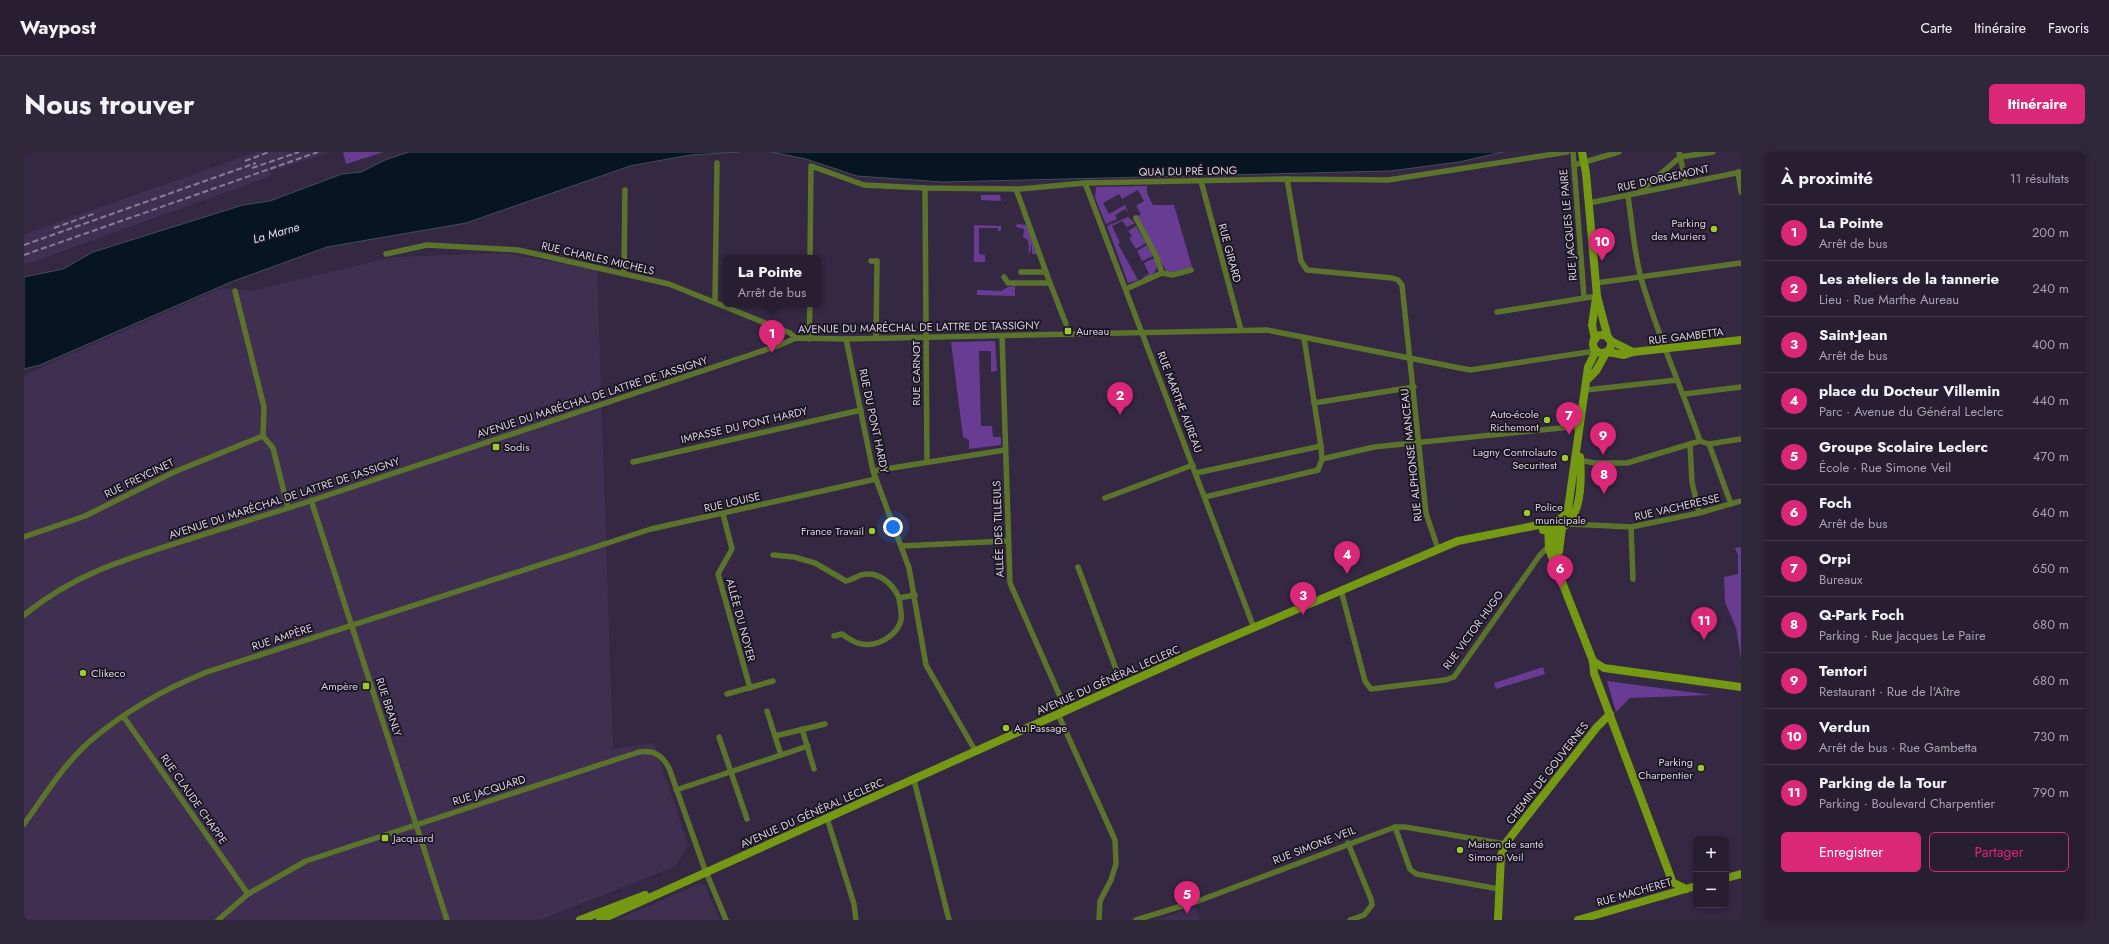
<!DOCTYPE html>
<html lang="fr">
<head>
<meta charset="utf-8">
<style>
  :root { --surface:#271e32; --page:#2f273a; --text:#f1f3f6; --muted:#a4a2ac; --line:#433c4d; --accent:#db2777 }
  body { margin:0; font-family:Jost,sans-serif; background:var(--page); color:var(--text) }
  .controls { position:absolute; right:12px; bottom:12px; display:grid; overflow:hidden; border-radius:6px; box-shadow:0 2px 6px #0003 }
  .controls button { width:36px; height:36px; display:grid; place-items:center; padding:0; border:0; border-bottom:1px solid var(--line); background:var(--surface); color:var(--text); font:20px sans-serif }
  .you { position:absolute; left:869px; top:375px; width:14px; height:14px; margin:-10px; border:3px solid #fff; border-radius:50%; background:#1a73e8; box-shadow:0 0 0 6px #1a73e833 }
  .badge { display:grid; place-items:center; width:26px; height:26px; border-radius:50%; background:var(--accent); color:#fff; font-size:13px; font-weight:700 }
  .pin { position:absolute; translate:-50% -33px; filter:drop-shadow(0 1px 2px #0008) }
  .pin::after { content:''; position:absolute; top:21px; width:14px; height:12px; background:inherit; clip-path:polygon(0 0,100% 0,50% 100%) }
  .popup { position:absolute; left:699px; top:103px; width:98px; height:52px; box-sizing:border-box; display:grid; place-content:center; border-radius:6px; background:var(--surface); filter:drop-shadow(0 1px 3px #0005); font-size:13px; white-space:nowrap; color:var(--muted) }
  .popup b { font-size:15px; color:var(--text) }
  .popup::after { content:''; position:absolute; left:50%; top:100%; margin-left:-8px; border:8px solid transparent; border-top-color:var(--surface) }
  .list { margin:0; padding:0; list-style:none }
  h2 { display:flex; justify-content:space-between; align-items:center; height:52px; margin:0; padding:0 16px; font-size:17px }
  h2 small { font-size:13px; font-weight:400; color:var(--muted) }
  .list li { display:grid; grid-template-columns:26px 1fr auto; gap:12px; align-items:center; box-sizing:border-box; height:56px; padding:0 16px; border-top:1px solid var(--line) }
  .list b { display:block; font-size:15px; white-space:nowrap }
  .list p { margin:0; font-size:13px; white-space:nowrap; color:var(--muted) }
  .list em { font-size:13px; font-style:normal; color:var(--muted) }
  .actions { display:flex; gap:8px; padding:12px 16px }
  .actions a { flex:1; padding:9px 0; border:1px solid var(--accent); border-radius:6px; text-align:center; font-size:14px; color:var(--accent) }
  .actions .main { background:var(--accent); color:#fff }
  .map { position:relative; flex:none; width:1717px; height:768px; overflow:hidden; border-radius:6px }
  header { display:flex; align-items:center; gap:24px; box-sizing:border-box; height:56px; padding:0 20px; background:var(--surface); border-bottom:1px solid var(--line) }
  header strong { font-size:19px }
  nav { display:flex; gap:22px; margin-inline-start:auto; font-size:14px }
  .intro { display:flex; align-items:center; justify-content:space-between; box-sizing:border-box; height:96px; padding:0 24px }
  h1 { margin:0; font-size:28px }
  .button { padding:10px 18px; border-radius:6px; background:var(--accent); color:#fff; font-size:14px; font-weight:700 }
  main { display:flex; gap:24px; padding:0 24px }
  aside { flex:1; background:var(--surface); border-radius:6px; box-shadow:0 2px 6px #0003 }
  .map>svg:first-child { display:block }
  .built { fill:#3f3051 }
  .green { fill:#683c93 }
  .water { fill:#061521; stroke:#454d5b }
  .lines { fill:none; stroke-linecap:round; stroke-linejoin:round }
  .street { stroke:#5c732c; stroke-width:5.5 }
  .secondary { stroke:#759913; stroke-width:8 }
  .rail { stroke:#867c93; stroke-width:2; stroke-dasharray:6 3; stroke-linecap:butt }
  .secondary-bridge { stroke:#759913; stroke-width:8 }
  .poi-dot { fill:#9eca2f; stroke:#191420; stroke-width:1.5 }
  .labels { text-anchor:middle; stroke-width:3.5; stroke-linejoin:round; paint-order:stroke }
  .street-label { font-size:11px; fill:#d8d1e3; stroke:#191420 }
  .poi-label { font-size:11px; fill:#d8d1e3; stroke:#191420; text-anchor:start }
  .water-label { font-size:12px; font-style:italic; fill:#c8e0f5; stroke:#191420 }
</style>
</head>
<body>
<header>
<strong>Waypost</strong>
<nav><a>Carte</a><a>Itinéraire</a><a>Favoris</a></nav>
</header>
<div class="intro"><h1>Nous trouver</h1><a class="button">Itinéraire</a></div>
<main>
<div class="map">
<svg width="1717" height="768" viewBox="0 0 1717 768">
  <rect width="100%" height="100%" fill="#342843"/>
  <!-- built -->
  <g class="built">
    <path d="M233,0H308L246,19L247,24L0,113V82Z"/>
    <path d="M480,101L573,118L589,597L630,591L664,693L652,714L516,768H0V223L198,136L227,139L369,105Z"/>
    <path d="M675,732L681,734L696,768H592Z"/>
    <path d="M1172,755L1176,768H1132Z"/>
  </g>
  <!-- green -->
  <g class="green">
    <path d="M319,0H360L322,12Z"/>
    <path d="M1123,34V41L1129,53H1150L1168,115L1144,121L1141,117L1112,65L1117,62L1112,54L1120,49L1114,38L1098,47L1095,42L1079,51L1085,62L1101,53L1104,60L1101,57L1091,63L1093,67L1082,72L1071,46L1072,35Z"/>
    <path d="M957,43H976L977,49L957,48Z"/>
    <path d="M1104,65L1111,71L1103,75L1098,69L1088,74L1096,91L1094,92L1114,128L1104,131L1083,74Z"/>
    <path d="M993,72L1002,73L1013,102H1008V91L1006,101L1005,102L1004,88L999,85L1000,77L992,75Z"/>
    <path d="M950,73L977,74V79H974V76H955V102L961,103V110H950Z"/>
    <path d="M1112,74L1122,91L1112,97L1105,86L1108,84L1104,79Z"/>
    <path d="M1123,93L1129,104L1118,109L1113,99Z"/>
    <path d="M1131,106L1133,114L1131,120L1120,128L1119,125L1125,122L1120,111Z"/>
    <path d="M991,134V144L953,143V138L977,139L984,135Z"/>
    <path d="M971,189L973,219L967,220V199H955L957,274H968L969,285H977V293L945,297V288L939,285L927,190Z"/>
    <path d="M1717,395V507L1712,476L1701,450L1700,425L1714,422V403L1711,396Z"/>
    <path d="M1519,515L1521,522L1472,537L1470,531Z"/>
    <path d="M1583,529L1687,543L1606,546L1592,560Z"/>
  </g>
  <!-- water -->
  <g class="water">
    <path d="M385,0H715L666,3L606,14L442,71L303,95L207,130L16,213L0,217V125L39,117L69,100L219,53L246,49L318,22L337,20L361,8Z"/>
    <path d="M747,0H1479L1435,10L1366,19L919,30L833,24L782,7Z"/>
  </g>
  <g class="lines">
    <!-- street -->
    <g class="street">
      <path d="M1549,0L1560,145"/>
      <path d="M1655,0L1662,31"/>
      <path d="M1656,5L1689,0"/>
      <path d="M1550,13L1595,0"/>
      <path d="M1714,20L1717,40"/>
      <path d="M1263,27L1277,109L1283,118L1368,126L1374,128L1378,133L1402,361L1414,397"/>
      <path d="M1177,29L1217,178"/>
      <path d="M1061,31L1230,476"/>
      <path d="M901,36L903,310"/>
      <path d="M992,37L1022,120H997"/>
      <path d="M1617,39L1656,5"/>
      <path d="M1604,44C1608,71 1610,100 1617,126C1633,182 1657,234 1676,289"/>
      <path d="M1565,51L1717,20"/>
      <path d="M362,102L403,93L494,98L645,132L766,181L772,186"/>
      <path d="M786,106L787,14L840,33L901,36L996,37L1061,31L1263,27L1364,28L1543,0"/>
      <path d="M847,109H853L852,186"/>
      <path d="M1138,121L1148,123L1167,118"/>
      <path d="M600,122L601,38"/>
      <path d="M980,125L984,131H1026L1022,120"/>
      <path d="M1026,131L1042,172"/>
      <path d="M1572,131L1717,111"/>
      <path d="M1102,137L1138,121L1132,104L1112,66"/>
      <path d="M211,139L240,255L239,284L249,296L264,356"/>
      <path d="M691,150L693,11"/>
      <path d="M1473,160L1573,144"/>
      <path d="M978,184L986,431L1042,558"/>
      <path d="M785,187L786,152"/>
      <path d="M822,187L849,319L885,416L902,513L952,600"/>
      <path d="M1562,238L1653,228"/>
      <path d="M1660,242L1717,235"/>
      <path d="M1290,251L1390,235"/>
      <path d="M1666,292L1668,330L1675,361"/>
      <path d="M1685,292L1707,352"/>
      <path d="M1298,307L1350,295L1557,274"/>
      <path d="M1556,308L1570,311H1603L1676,289L1685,292L1717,287"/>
      <path d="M609,310L837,258"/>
      <path d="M849,319L981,298"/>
      <path d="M1172,321L1297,294"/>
      <path d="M1181,345L1294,318L1298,307L1297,294L1280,186"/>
      <path d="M1081,346L1169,313"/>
      <path d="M287,348L423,768"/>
      <path d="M699,362L708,397L694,422L726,536"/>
      <path d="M1545,372L1607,375L1675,361L1717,349"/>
      <path d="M1607,375L1609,427"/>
      <path d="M0,385L61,364L150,320L239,284"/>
      <path d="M877,394L984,389"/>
      <path d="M749,403L770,405L791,411L822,429C827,428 832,425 837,423C854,418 869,432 875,446L891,443"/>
      <path d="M1054,415L1098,533"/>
      <path d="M1317,438L1341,529L1347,537L1421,528L1430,525L1516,403L1522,397L1527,398"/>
      <path d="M0,463C49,423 96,409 156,390C199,376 243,363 286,349C441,297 597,246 753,194L772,186L822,187L1243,178L1446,218L1571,199"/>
      <path d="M810,484L818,482C824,486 830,491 838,492C853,495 873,484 877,468C878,461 876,453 875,446"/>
      <path d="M703,542L749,529"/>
      <path d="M743,559L757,603"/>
      <path d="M1034,562L1091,688L1092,712L1087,728L1076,749L1075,768"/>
      <path d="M99,564L224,742"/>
      <path d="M778,577L790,617"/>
      <path d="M751,584L801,572"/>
      <path d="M695,585L723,667"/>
      <path d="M890,628L925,768"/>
      <path d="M652,638L784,594"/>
      <path d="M803,666L830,752L832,768"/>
      <path d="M0,672C20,645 39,613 65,590C100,560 140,537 183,520L627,377L852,327"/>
      <path d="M1371,675L1386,717L1392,722L1475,737"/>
      <path d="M1324,691L1347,747L1348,753L1340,763L1326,768"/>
      <path d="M194,768L224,742L282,709L615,600C630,598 638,603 645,616L680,715L702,768"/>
      <path d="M1112,768L1174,749L1371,675H1381L1481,692"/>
    </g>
    <!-- secondary -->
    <g class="secondary">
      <path d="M1562,21L1573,144L1584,186"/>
      <circle cx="1578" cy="192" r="9"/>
      <path d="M1571,187L1568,173L1572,146"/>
      <path d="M1587,189L1609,200"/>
      <path d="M1584,200L1600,203L1609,200L1717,188"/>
      <path d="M1564,227L1572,219L1582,201"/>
      <path d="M1524,372L1525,397L1569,509L1570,521L1647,726L1648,730L1662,737"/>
      <path d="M1519,378C1559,383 1558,332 1556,305"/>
      <path d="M1525,379L1531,385V399L1533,406"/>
      <path d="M1535,399L1538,376"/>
      <path d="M1569,509L1580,516L1717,535"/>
      <path d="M1702,726L1717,722"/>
      <path d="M556,768L621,743"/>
      <path d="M576,768L1170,501L1422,394L1434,389L1530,370L1539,365L1544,357L1564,215L1572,199"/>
      <path d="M1474,768L1477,704L1481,692L1573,575L1586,562"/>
      <path d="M1554,768L1672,734"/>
    </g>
    <!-- rail -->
    <g class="rail">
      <path d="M221,9L245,0"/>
      <path d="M228,16L275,0"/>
      <path d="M30,76L72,61"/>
      <path d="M0,93L232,11"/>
      <path d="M0,103L294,0"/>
    </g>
    <!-- secondary-bridge -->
    <path class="secondary-bridge" d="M1558,0L1562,21"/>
  </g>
  <!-- markers -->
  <g class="poi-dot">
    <circle cx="1690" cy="77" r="4"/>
    <rect x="1040" y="175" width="8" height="8" rx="2"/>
    <circle cx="1523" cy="268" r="4"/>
    <rect x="468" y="291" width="8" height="8" rx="2"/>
    <circle cx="1541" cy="306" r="4"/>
    <circle cx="1503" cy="361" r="4"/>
    <circle cx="848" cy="379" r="4"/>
    <circle cx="59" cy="521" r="4"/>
    <rect x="338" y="530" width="8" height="8" rx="2"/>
    <circle cx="982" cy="576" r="4"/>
    <circle cx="1677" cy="616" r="4"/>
    <rect x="357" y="682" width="8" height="8" rx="2"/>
    <circle cx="1436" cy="698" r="4"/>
  </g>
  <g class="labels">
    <!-- street labels -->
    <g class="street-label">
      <text transform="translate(1164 19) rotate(-1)" y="4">QUAI DU PRÉ LONG</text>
      <text transform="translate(1639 26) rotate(-12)" y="4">RUE D'ORGEMONT</text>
      <text transform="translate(1544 73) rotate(-95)" y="4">RUE JACQUES LE PAIRE</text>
      <text transform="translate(1206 101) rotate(75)" y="4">RUE GIRARD</text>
      <text transform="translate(574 106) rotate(13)" y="4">RUE CHARLES MICHELS</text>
      <text transform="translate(895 175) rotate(-1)" y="4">AVENUE DU MARÉCHAL DE LATTRE DE TASSIGNY</text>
      <text transform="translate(1662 184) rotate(-7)" y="4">RUE GAMBETTA</text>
      <text transform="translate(892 221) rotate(-90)" y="4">RUE CARNOT</text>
      <text transform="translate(568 245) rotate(-18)" y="4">AVENUE DU MARÉCHAL DE LATTRE DE TASSIGNY</text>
      <text transform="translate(1156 250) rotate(69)" y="4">RUE MARTHE AUREAU</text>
      <text transform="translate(850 269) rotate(78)" y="4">RUE DU PONT HARDY</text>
      <text transform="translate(720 273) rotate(-13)" y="4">IMPASSE DU PONT HARDY</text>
      <text transform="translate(1387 303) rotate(-96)" y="4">RUE ALPHONSE MANCEAU</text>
      <text transform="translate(115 326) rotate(-26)" y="4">RUE FREYCINET</text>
      <text transform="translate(260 346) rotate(-18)" y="4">AVENUE DU MARÉCHAL DE LATTRE DE TASSIGNY</text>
      <text transform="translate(708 350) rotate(-13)" y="4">RUE LOUISE</text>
      <text transform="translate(1653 355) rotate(-13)" y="4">RUE VACHERESSE</text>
      <text transform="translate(974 377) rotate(-92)" y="4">ALLÉE DES TILLEULS</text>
      <text transform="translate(717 468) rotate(75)" y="4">ALLÉE DU NOYER</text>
      <text transform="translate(1449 478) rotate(-54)" y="4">RUE VICTOR HUGO</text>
      <text transform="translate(258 485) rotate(-18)" y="4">RUE AMPÈRE</text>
      <text transform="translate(1084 528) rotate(-24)" y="4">AVENUE DU GÉNÉRAL LECLERC</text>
      <text transform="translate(365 555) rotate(72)" y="4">RUE BRANLY</text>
      <text transform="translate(1523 621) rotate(-52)" y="4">CHEMIN DE GOUVERNES</text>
      <text transform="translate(465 638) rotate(-18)" y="4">RUE JACQUARD</text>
      <text transform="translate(170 647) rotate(55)" y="4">RUE CLAUDE CHAPPE</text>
      <text transform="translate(788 661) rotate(-24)" y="4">AVENUE DU GÉNÉRAL LECLERC</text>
      <text transform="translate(1290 693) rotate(-21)" y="4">RUE SIMONE VEIL</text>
      <text transform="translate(1610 740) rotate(-16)" y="4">RUE MACHERET</text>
    </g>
    <!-- poi labels -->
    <g class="poi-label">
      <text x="1682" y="75" text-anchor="end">Parking<tspan x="1682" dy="13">des Muriers</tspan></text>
      <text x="1052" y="183">Aureau</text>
      <text x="1515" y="266" text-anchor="end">Auto-école<tspan x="1515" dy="13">Richemont</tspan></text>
      <text x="480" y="299">Sodis</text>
      <text x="1533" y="304" text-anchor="end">Lagny Controlauto<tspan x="1533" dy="13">Securitest</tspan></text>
      <text x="1511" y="359">Police<tspan x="1511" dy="13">municipale</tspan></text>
      <text x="840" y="383" text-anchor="end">France Travail</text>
      <text x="67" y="525">Clikeco</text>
      <text x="334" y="538" text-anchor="end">Ampère</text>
      <text x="990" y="580">Au Passage</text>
      <text x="1669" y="614" text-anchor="end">Parking<tspan x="1669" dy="13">Charpentier</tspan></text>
      <text x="369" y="690">Jacquard</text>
      <text x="1444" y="696">Maison de santé<tspan x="1444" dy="13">Simone Veil</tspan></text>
    </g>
    <!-- water labels -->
    <g class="water-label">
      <text transform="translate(252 81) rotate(-16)" y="4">La Marne</text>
    </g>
  </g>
</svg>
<div class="controls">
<button>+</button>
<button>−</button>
</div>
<div class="you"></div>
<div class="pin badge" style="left:748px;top:201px">1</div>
<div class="popup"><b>La Pointe</b>Arrêt de bus</div>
<div class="pin badge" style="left:1096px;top:263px">2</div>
<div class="pin badge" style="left:1279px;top:463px">3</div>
<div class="pin badge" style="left:1323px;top:422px">4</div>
<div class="pin badge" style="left:1163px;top:762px">5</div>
<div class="pin badge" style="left:1536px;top:436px">6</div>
<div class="pin badge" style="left:1545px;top:283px">7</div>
<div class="pin badge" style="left:1580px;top:342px">8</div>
<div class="pin badge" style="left:1579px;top:303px">9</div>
<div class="pin badge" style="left:1578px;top:109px">10</div>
<div class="pin badge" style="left:1680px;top:488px">11</div>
</div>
<aside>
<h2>À proximité<small>11 résultats</small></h2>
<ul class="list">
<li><span class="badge">1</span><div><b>La Pointe</b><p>Arrêt de bus</p></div><em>200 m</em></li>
<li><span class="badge">2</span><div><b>Les ateliers de la tannerie</b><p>Lieu · Rue Marthe Aureau</p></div><em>240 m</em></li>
<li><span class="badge">3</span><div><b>Saint-Jean</b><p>Arrêt de bus</p></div><em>400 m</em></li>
<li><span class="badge">4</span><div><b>place du Docteur Villemin</b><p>Parc · Avenue du Général Leclerc</p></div><em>440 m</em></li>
<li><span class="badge">5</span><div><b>Groupe Scolaire Leclerc</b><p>École · Rue Simone Veil</p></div><em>470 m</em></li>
<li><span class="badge">6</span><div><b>Foch</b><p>Arrêt de bus</p></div><em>640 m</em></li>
<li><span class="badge">7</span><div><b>Orpi</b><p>Bureaux</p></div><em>650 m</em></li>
<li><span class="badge">8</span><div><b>Q-Park Foch</b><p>Parking · Rue Jacques Le Paire</p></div><em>680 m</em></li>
<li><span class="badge">9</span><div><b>Tentori</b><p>Restaurant · Rue de l'Aître</p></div><em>680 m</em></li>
<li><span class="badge">10</span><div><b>Verdun</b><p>Arrêt de bus · Rue Gambetta</p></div><em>730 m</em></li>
<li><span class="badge">11</span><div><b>Parking de la Tour</b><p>Parking · Boulevard Charpentier</p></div><em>790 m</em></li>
</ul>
<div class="actions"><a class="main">Enregistrer</a><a>Partager</a></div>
</aside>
</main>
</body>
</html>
